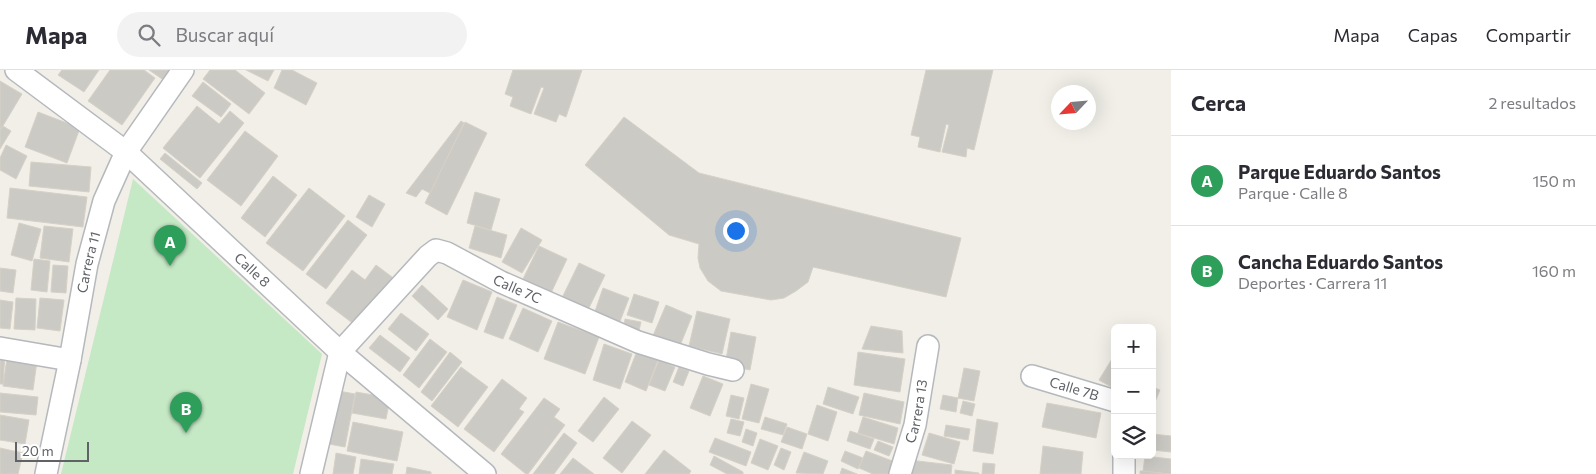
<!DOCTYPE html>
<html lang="es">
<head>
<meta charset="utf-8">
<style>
  :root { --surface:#fff; --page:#f2f2f3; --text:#2b2b33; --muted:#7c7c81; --line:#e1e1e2; --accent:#7c3aed }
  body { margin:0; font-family:Commissioner,sans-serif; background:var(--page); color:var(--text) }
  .controls { position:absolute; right:15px; bottom:15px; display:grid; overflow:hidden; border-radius:8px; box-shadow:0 5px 20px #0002 }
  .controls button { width:45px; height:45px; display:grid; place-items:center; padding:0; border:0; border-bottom:1px solid var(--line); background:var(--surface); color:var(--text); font:25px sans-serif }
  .compass { position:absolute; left:1051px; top:15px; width:45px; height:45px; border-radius:50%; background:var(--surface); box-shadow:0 5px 20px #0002; rotate:244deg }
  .scale { position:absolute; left:15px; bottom:12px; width:74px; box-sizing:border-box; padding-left:5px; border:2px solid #5f6368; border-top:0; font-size:14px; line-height:18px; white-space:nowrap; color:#5f6368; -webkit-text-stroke:4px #fff; paint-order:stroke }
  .you { position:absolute; left:735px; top:160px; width:18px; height:18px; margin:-12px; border:4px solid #fff; border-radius:50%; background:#1a73e8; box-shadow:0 0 0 8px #1a73e833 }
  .badge { display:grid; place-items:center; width:32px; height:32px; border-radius:50%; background:var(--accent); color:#fff; font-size:16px; font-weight:700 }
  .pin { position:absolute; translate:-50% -41px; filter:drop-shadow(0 1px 2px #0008) }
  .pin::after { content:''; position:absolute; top:26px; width:18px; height:15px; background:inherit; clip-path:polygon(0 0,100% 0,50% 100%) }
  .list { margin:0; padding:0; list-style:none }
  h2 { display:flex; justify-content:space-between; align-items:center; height:65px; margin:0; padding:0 20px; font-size:21px }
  h2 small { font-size:16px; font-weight:400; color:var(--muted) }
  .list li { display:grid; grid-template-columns:32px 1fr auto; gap:15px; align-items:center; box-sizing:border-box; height:90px; padding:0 20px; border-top:1px solid var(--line) }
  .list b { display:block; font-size:19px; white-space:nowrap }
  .list p { margin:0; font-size:16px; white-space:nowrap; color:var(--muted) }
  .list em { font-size:16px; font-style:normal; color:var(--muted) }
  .icon { flex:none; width:28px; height:28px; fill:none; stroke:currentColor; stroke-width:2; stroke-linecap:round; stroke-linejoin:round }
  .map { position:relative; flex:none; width:1171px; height:404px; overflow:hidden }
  header { display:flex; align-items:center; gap:30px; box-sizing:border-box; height:70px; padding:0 25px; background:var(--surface); border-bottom:1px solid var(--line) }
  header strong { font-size:24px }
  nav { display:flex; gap:28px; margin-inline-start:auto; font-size:18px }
  .search { width:350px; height:45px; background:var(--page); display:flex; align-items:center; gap:12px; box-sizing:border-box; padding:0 18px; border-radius:28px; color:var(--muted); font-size:19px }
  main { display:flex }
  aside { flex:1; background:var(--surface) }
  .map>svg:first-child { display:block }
  .green { fill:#c5e8c5 }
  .building { fill:#cccac5; stroke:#d6d1c6 }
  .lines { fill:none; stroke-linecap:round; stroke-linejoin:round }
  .street-casing { stroke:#b5b8bc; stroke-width:24 }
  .street { stroke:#fff; stroke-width:21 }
  .labels { text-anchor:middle; stroke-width:5; stroke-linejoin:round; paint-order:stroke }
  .street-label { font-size:14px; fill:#5f6368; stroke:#fff }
</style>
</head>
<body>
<header>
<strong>Mapa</strong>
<div class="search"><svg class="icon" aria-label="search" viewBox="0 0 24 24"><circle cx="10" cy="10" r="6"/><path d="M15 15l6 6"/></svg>Buscar aquí</div>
<nav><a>Mapa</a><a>Capas</a><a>Compartir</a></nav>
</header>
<main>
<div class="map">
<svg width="1171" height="404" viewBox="0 0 1171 404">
  <rect width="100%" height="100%" fill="#f1efe8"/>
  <!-- green -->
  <path class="green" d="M133,109L322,284L293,404H61Z"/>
  <!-- building -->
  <g class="building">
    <path d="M62,0H99L84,22L58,5Z"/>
    <path d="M110,0H144L155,8L122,55L88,31Z"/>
    <path d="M149,0H174L165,11Z"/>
    <path d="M210,0H235L265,23L249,44L203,9Z"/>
    <path d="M246,0H274L268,11Z"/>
    <path d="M282,0H292L317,13L306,35L274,18Z"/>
    <path d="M513,0H582L566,47L559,44L556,52L534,44L544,18L541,17L531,44L510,36L513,27L505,24Z"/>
    <path d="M926,0H993L974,80L967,78L966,87L942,82L949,55L946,54L940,82L918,77L920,67L911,65Z"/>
    <path d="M0,11L22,24L1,59L0,58Z"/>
    <path d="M203,12L231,34L221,47L192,26Z"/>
    <path d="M197,36L219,54L230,41L244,53L200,108L163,78Z"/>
    <path d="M38,42L80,58L67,93L25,77Z"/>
    <path d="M624,47L699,103L961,168L946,227L813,197L808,212L796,221L784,228L771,230L721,221L708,211L700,198L698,188L699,174L669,165L585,95Z"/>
    <path d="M461,51L464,53L430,123L422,119L416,127L406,123Z"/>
    <path d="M465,52L487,63L447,145L425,133Z"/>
    <path d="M3,56L11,61L0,79V58L1,59Z"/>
    <path d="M245,61L278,86L241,136L207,110Z"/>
    <path d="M6,75L27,86L16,109L0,100V88Z"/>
    <path d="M165,83L202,113L197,119L160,89Z"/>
    <path d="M31,92L91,97L89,122L29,116Z"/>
    <path d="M273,106L297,125L265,167L241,148Z"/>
    <path d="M10,118L87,127L83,157L7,148Z"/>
    <path d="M309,118L345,146L303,201L266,173Z"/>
    <path d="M475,122L500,129L491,160L467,153Z"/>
    <path d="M369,125L385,134L372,157L356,147Z"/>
    <path d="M348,150L367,165L326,219L306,204Z"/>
    <path d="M19,153L41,159L32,191L11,185Z"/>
    <path d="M44,156L73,159L69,192L40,188Z"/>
    <path d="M475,156L507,165L501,188L469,178Z"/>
    <path d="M521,158L542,170L522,203L502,192Z"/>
    <path d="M539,176L567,189L551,223L523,209Z"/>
    <path d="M34,189L50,191L47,222L31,220Z"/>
    <path d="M579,193L605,205L585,246L559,234Z"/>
    <path d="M53,195L68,196L66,223L51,222Z"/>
    <path d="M376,195L396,210L359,258L326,233L352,200L365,210Z"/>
    <path d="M0,198L16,200L13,223L0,221Z"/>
    <path d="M463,210L492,222L477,260L447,247Z"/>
    <path d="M422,215L448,239L438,250L412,226Z"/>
    <path d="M603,218L629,228L617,259L592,250Z"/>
    <path d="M634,224L659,232L652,253L627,245Z"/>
    <path d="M497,227L517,235L503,269L484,262Z"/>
    <path d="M16,228L36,229L35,260L14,259Z"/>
    <path d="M40,228L64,230L60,261L37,258Z"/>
    <path d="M0,230L13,232L10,259L0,258Z"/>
    <path d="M666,235L692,246L679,278L652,268Z"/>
    <path d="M523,238L552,251L538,282L509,269Z"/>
    <path d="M697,241L730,249L722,284L689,276Z"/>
    <path d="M401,243L429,264L416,281L388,259Z"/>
    <path d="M625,249L641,252L638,265L623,261Z"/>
    <path d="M558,252L599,267L585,304L544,289Z"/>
    <path d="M871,256L902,261L903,283L862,279Z"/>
    <path d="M731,262L756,267L750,300L725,295Z"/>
    <path d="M380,265L410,288L400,302L369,278Z"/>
    <path d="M430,269L447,282L419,318L403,305Z"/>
    <path d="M604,274L632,284L620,319L593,310Z"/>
    <path d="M637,281L658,290L646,321L625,312Z"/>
    <path d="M450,282L462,292L432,331L421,322Z"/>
    <path d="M858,282L905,289L900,322L854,315Z"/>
    <path d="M0,283L5,284L3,314H0Z"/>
    <path d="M1115,284V319L1099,310Z"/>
    <path d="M7,288L37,291L33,320L3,316Z"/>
    <path d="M659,290L675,297L665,321L649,315Z"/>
    <path d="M461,297L488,317L458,357L431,336Z"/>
    <path d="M679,297L689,301L683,316L673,312Z"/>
    <path d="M964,298L980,301L974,331L958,328Z"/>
    <path d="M703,306L723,314L710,346L690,338Z"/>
    <path d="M502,309L527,328L519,339L524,342L494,382L464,359Z"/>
    <path d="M751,314L769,319L759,353L742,349Z"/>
    <path d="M828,317L859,327L853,344L823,334Z"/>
    <path d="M1152,317L1160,320L1152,339Z"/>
    <path d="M339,321L355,324L345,377L329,374Z"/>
    <path d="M356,322L390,328L386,349L352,343Z"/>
    <path d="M0,323L38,327L36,345L0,342Z"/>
    <path d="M864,323L904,332L900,354L859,345Z"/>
    <path d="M731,325L744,328L739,349L726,346Z"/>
    <path d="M943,325L958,328L956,342L940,339Z"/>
    <path d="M604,327L619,339L593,372L578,361Z"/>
    <path d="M544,328L560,339L554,347L565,355L528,404H526L501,384Z"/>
    <path d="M963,331L975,334L972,346L960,343Z"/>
    <path d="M1047,333L1101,343L1096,368L1042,357Z"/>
    <path d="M817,335L837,342L828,371L808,364Z"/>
    <path d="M0,345L29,350L25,374L0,370Z"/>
    <path d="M765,347L787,354L783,365L761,359Z"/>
    <path d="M863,347L898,358L894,374L858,363Z"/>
    <path d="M731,349L744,352L740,366L727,363Z"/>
    <path d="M977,349L998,353L993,384L973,381Z"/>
    <path d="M632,351L651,365L622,403L603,388Z"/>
    <path d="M353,352L403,362L397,391L347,381Z"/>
    <path d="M946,355L970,359L968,370L944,366Z"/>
    <path d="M787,357L807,364L802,379L781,372Z"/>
    <path d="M746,359L757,363L753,376L742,372Z"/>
    <path d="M850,361L874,369L870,379L847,371Z"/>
    <path d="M564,363L577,373L554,404H533Z"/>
    <path d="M929,363L960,372L954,394L922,385Z"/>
    <path d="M1152,364L1171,366V382L1152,380Z"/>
    <path d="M715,368L751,382L746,396L709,382Z"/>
    <path d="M760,369L778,376L768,400L751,393Z"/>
    <path d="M878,371L893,377L889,386L874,380Z"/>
    <path d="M1043,376L1083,382L1081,404H1040Z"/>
    <path d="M0,378L23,383L18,404H0Z"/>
    <path d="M781,378L791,382L784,400L774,395Z"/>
    <path d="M664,380L691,401L689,404H645Z"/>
    <path d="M845,381L863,388L858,399L841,391Z"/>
    <path d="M866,381L895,392L891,404H873L859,398Z"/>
    <path d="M804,382L828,391L823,404L796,403Z"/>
    <path d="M336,383L356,387L353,404H333Z"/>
    <path d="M714,386L743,402V404H727L710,395Z"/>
    <path d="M1145,386L1171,389V404L1143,401Z"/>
    <path d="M573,388L594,404H560Z"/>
    <path d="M361,389L394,394L392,404H359Z"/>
    <path d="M909,390L952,395L951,404H908Z"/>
    <path d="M983,393L995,394L994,404H982Z"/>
    <path d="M407,397L431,402V404H406Z"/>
    <path d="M842,398L857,404H840Z"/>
    <path d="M955,400L979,403V404H955Z"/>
    <path d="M1140,401H1143L1167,404H1140Z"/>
  </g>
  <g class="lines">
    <defs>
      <g id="street">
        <path id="s1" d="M16,0L126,82L340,282L485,404"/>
        <path d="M0,278L70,290"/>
        <path id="s2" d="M1032,306L1115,331"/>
        <path d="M1124,385V404"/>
        <path id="s3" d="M46,404L70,290L87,194L104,131L126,82L183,0"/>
        <path id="s4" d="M311,404L340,282L428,186L436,180L447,183L501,212L638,272L708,294L733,300"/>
        <path id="s5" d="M900,404L915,355L928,276"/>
      </g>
    </defs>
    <!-- street casing -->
    <use href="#street" class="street-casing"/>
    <!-- street -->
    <use href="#street" class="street"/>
  </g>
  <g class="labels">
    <!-- street labels -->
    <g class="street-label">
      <text dy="5" stroke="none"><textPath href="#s3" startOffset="216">Carrera 11</textPath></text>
      <text dy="5" stroke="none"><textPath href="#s1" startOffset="310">Calle 8</textPath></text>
      <text dy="5" stroke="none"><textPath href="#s4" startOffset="356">Calle 7C</textPath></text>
      <text dy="5" stroke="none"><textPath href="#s2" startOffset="44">Calle 7B</textPath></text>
      <text dy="5" stroke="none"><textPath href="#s5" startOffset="65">Carrera 13</textPath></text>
    </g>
  </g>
</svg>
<div class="controls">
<button>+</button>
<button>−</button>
<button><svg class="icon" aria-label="layers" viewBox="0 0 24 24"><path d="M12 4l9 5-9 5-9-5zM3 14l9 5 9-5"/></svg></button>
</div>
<svg class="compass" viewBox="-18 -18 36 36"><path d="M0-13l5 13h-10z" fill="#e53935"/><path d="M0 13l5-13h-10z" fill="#7c7c81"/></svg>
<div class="scale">20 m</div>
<div class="you"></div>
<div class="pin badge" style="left:170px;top:196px;background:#2e9e5b">A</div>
<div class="pin badge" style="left:186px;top:363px;background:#2e9e5b">B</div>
</div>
<aside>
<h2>Cerca<small>2 resultados</small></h2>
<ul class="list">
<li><span class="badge" style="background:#2e9e5b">A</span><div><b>Parque Eduardo Santos</b><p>Parque · Calle 8</p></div><em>150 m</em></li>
<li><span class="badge" style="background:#2e9e5b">B</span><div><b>Cancha Eduardo Santos</b><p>Deportes · Carrera 11</p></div><em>160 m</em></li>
</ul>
</aside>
</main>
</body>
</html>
